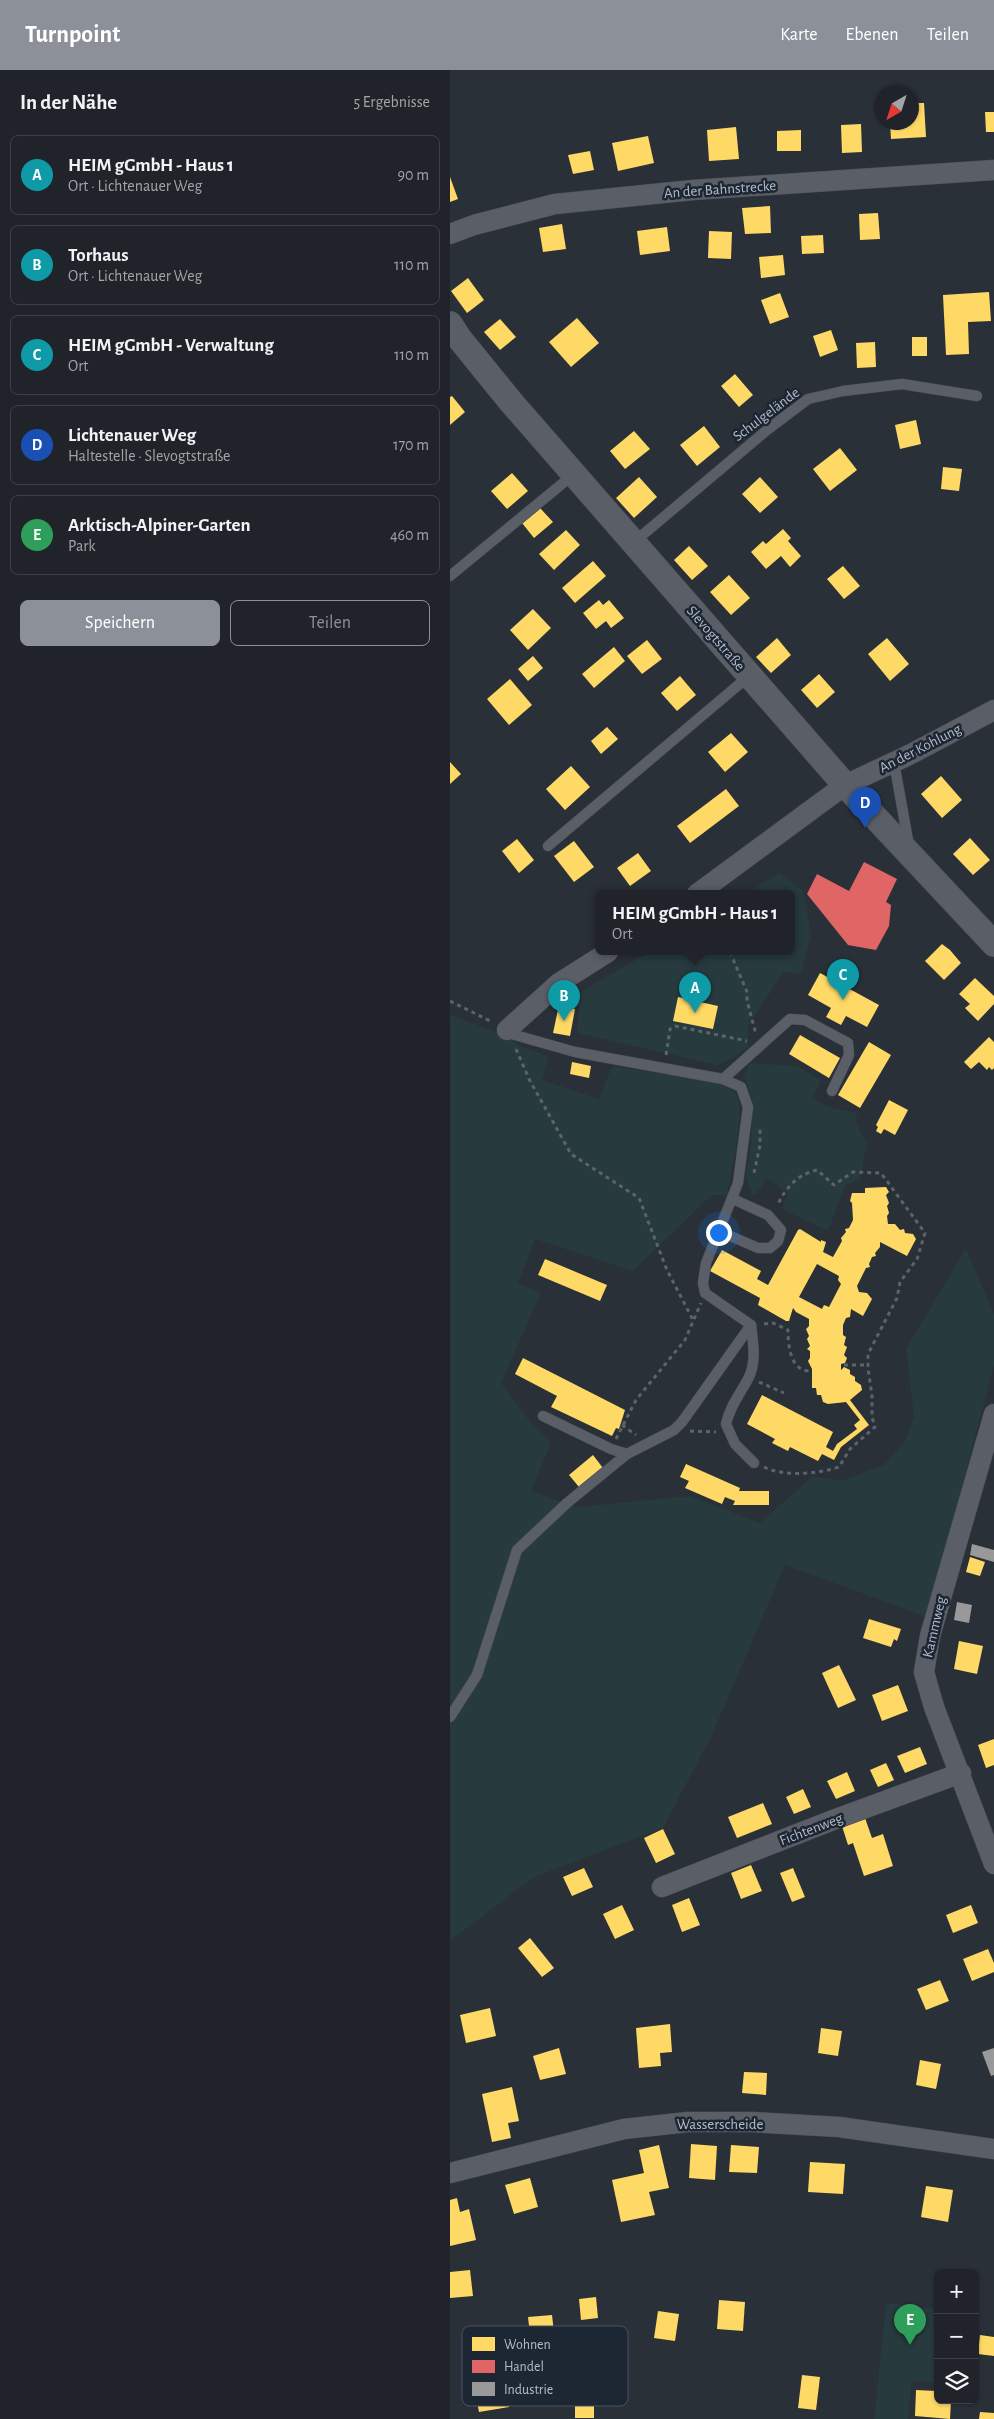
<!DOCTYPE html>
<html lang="de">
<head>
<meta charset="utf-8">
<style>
  :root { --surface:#20242a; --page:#282c32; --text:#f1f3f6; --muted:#a2a4a8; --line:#3d4147; --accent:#8c9099 }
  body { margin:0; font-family:"Alegreya Sans",sans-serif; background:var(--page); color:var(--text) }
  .controls { position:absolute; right:15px; bottom:15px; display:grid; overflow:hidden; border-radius:8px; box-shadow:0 1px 4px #0004 }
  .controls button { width:45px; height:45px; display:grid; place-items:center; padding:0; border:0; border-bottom:1px solid var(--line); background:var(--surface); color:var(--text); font:25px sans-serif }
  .compass { position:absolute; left:424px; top:15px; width:45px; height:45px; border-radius:50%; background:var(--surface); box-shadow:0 1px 4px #0004; rotate:219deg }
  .you { position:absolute; left:268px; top:1162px; width:18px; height:18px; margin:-12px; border:4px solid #fff; border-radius:50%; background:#1a73e8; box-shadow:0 0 0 8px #1a73e833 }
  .badge { display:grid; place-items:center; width:32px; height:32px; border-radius:50%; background:var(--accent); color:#fff; font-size:16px; font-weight:700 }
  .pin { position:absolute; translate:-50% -41px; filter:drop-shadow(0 1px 2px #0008) }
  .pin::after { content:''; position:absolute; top:26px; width:18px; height:15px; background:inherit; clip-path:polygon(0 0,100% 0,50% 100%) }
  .popup { position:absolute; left:145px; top:820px; width:200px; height:65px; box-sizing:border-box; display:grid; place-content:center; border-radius:8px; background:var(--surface); filter:drop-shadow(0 1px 4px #0005); font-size:16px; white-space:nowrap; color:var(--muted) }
  .popup b { font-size:19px; color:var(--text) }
  .popup::after { content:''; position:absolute; left:50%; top:100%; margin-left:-10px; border:10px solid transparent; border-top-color:var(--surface) }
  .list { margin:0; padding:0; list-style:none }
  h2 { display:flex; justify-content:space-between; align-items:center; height:65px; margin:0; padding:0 20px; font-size:21px }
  h2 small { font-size:16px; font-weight:400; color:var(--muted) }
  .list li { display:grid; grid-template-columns:32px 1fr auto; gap:15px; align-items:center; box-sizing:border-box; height:80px; margin:0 10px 10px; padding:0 10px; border:1px solid var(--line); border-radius:8px }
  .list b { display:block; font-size:19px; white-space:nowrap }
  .list p { margin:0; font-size:16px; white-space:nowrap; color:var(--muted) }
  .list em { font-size:16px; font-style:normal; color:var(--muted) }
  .actions { display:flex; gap:10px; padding:15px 20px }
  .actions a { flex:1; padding:11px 0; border:1px solid var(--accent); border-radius:8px; text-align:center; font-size:18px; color:var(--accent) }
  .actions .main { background:var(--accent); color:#fff }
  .icon { flex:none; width:28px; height:28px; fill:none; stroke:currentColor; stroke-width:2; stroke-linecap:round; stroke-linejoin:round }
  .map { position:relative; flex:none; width:544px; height:2349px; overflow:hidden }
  header { display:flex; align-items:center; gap:30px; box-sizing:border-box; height:70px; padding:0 25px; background:var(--accent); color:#fff }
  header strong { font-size:24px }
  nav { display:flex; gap:28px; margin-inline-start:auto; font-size:18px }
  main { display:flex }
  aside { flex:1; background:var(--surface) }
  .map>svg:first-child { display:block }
  .green { fill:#273a3e }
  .homes { fill:#ffd966; fill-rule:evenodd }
  .shops { fill:#e06666 }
  .industry { fill:#999 }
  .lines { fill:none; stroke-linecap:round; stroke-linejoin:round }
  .service-casing { stroke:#484c53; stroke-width:11 }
  .minor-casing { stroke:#484c53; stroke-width:21 }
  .tertiary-casing { stroke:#484c53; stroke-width:26 }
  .path { stroke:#5d636a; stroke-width:3; stroke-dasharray:4 4; stroke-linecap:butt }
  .service { stroke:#5a5e66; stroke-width:10 }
  .minor { stroke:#5a5e66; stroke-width:20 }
  .tertiary { stroke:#5a5e66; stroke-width:25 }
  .labels { text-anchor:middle; stroke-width:5; stroke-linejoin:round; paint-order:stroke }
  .street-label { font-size:15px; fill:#b4bcc9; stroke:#1d2633 }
  .key { fill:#1d2633; stroke:#4a5360; stroke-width:1 }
  .key-label { font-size:14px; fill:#b4bcc9 }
</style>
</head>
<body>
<header>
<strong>Turnpoint</strong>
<nav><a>Karte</a><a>Ebenen</a><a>Teilen</a></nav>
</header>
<main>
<aside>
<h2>In der Nähe<small>5 Ergebnisse</small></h2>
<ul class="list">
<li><span class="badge" style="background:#0f9aa8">A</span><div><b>HEIM gGmbH - Haus 1</b><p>Ort · Lichtenauer Weg</p></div><em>90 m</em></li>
<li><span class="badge" style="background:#0f9aa8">B</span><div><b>Torhaus</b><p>Ort · Lichtenauer Weg</p></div><em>110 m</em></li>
<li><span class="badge" style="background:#0f9aa8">C</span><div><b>HEIM gGmbH - Verwaltung</b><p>Ort</p></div><em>110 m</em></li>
<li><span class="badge" style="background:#1a4fb4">D</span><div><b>Lichtenauer Weg</b><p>Haltestelle · Slevogtstraße</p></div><em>170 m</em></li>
<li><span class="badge" style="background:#2e9e5b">E</span><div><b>Arktisch-Alpiner-Garten</b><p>Park</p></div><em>460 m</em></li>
</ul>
<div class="actions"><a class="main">Speichern</a><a>Teilen</a></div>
</aside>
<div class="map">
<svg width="544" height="2349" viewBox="0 0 544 2349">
  <rect width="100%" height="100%" fill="#2a3038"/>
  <!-- green -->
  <g class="green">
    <path d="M329,803L353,820L361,864L351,904L333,902L298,957V977L283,988L268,995L127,963L129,936L118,933L117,930L199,882H341V824H295Z"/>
    <path d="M0,941L1,945L59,967L70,976L98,986L92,1010L149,1029L162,996L272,1013C280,1017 285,1020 288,1029C295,1044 280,1106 277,1125H262L183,1201L85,1169L68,1213L91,1223L51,1313L81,1353L101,1373L81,1421L127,1437L240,1426L310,1453L363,1406L392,1411L434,1395L455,1371L464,1348L456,1279L516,1179L544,1244V1296L477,1547L335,1495L262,1665L213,1758L84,1807L0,1871Z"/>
    <path d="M300,993L348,996L371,1010L362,1028L378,1037L407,1043L406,1053L417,1073L410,1109L395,1116L378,1161L332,1139L338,1123L317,1108L305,1126L302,1124L296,1104L301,1073L302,1027L294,1006Z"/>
    <path d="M436,2233L488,2239V2313L462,2311L458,2349H424Z"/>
  </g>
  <!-- homes -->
  <g class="homes">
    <path d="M462,33H474L476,67L441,69L440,52H462Z"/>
    <path d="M535,42H544V62H536Z"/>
    <path d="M411,54L412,82L392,83L391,55Z"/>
    <path d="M286,57L289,89L259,91L257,60Z"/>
    <path d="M351,60V81H327V61Z"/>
    <path d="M198,66L204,93L168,101L162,73Z"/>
    <path d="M140,81L144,100L123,104L118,85Z"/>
    <path d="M0,107L8,129L0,132Z"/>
    <path d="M320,136L321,163L295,164L292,138Z"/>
    <path d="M428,143L430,169L410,170L409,144Z"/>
    <path d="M112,154L116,179L93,182L89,158Z"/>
    <path d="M217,157L220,181L190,185L187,161Z"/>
    <path d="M259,161L282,162L281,189L258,188Z"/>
    <path d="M373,165L374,183L352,184L351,166Z"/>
    <path d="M333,185L335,205L311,208L309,187Z"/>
    <path d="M18,208L34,230L17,243L1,221Z"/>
    <path d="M539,222L541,251L518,252L519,284L496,285L493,225Z"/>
    <path d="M330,223L339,247L320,254L311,230Z"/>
    <path d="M127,248L149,273L121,297L99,272Z"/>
    <path d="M50,249L66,267L50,280L34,262Z"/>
    <path d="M381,260L388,280L370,287L363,266Z"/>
    <rect x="462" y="267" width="15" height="19"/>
    <path d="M425,272L426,297L407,298L406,273Z"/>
    <path d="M285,304L303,325L289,337L271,316Z"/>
    <path d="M2,326L15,342L0,355V327Z"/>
    <path d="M466,350L471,374L450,379L445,355Z"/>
    <path d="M254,356L270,377L247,396L230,375Z"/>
    <path d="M184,361L200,379L175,399L160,381Z"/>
    <path d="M390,378L407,400L380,421L363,399Z"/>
    <path d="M493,397L512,399L509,421L491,419Z"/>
    <path d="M62,403L78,421L57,439L41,421Z"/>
    <path d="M189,407L207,427L184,448L166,428Z"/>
    <path d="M310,407L328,427L310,443L292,424Z"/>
    <path d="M90,438L103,452L84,468L72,453Z"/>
    <path d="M333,459L341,468L338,471L351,486L340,497L331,486L316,499L301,482L313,471L316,474Z"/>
    <path d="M116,460L130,475L104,500L89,484Z"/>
    <path d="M239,476L258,496L242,510L224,490Z"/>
    <path d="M143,491L156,506L125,533L112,518Z"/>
    <path d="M393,496L410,516L394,529L377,509Z"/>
    <path d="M279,505L300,528L281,545L260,522Z"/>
    <path d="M149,530L153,535L159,530L174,548L161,558L156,551L146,559L133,543Z"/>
    <path d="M83,539L101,558L78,580L60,560Z"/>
    <path d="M327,568L341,585L321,603L306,587Z"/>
    <path d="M437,568L459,594L440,611L418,584Z"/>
    <path d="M197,570L212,589L192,604L177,586Z"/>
    <path d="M164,577L175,591L144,618L132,604Z"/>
    <path d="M83,586L93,598L78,611L68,599Z"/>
    <path d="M369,604L385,622L367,638L351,620Z"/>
    <path d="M230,606L246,625L227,641L211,623Z"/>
    <path d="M60,609L82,635L59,655L37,629Z"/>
    <path d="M157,657L168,669L151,684L141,671Z"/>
    <path d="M281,663L298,682L275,702L258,682Z"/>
    <path d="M0,692L11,704L0,714Z"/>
    <path d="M121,696L140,717L115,740L96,719Z"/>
    <path d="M491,706L512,730L492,748L471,724Z"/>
    <path d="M276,719L289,736L240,773L227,756Z"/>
    <path d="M520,768L540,790L523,805L503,784Z"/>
    <path d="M67,769L84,790L69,803L52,781Z"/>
    <path d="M124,771L144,797L124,812L104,786Z"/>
    <path d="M188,783L201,801L180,816L167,798Z"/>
    <path d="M492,874L500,880L511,893L494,910L475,891Z"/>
    <path d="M370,903L429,935L417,957L396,946L391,955L376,947L381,938L358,925Z"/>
    <path d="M525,908L544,926V934L528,951L515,938L520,934L509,924Z"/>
    <path d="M228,927L268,936L263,959L223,951Z"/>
    <path d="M109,935L125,939L120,966L103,963Z"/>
    <path d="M350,965L390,988L379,1008L339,984Z"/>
    <path d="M539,967L544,972V998L542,1000L539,997L537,1000L529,992L521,999L514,992Z"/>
    <path d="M419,972L441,985L410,1038L388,1025Z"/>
    <path d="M122,992L141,996L139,1008L120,1004Z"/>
    <path d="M439,1030L458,1040L445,1065L434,1059L431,1064L426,1061L428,1057L426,1055Z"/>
    <path d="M436,1117L439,1122L436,1125L439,1133L437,1136L439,1143L437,1146L438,1154H445L450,1160L454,1159L455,1163L463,1164L466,1169L457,1186L430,1172V1177L425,1183L426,1186L422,1187L419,1194L420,1197L416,1198L407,1216L409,1222L417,1223L422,1229L413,1246L401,1239L400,1247L396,1248L393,1255V1265L396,1267L394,1275L397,1277L394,1285L397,1288L395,1293L391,1294V1300L394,1297L400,1300V1304L405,1307V1311L411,1315L412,1320L400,1330L419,1355L391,1377L384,1390L372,1384L368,1391L340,1377L338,1381L322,1373L325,1369L297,1354L312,1325L383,1362L376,1377L383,1381L387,1374L407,1359L404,1355L410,1350L396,1332L378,1334L373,1332L371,1325H367L366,1318H362V1299L358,1291L360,1288V1281L357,1279L360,1276L357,1269L359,1266L356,1259L359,1256V1249L346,1242L343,1238L339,1251H336L308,1235L310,1228L260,1201L272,1180L311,1201L307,1209L318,1215L348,1160L350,1159L371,1172V1170L376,1172L373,1182L383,1187L392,1171L391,1168L396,1162L395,1159L399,1158L403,1150L402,1133L400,1131L402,1123H415V1118ZM367,1194L389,1206L388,1210L391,1214L379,1237L374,1235L372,1239L349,1227Z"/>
    <path d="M95,1189L157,1215L150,1231L88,1205Z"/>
    <path d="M73,1288L175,1340L169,1359L166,1358L162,1366L101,1337L107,1326L65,1304Z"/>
    <path d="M143,1385L153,1398L129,1417L119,1405Z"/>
    <path d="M236,1394L290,1418L289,1421H319V1435H283L285,1431L275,1427L272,1434L235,1418L239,1411L230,1407Z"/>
    <path d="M520,1487L535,1492L530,1506L516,1502Z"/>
    <path d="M419,1549L451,1559L447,1571L444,1569L441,1577L413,1568Z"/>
    <path d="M509,1571L533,1576L527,1604L504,1599Z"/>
    <path d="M389,1595L406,1630L388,1638L372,1603Z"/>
    <path d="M448,1615L458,1641L432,1651L422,1625Z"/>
    <path d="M544,1669V1695L536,1698L528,1675Z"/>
    <path d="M470,1677L477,1694L455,1703L447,1686Z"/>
    <path d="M436,1693L444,1710L428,1717L420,1700Z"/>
    <path d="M397,1702L405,1721L386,1729L377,1711Z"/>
    <path d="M353,1719L361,1737L344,1744L336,1727Z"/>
    <path d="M313,1733L322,1754L287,1768L278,1747Z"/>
    <path d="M415,1748L422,1768L433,1764L443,1796L414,1806L403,1773L398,1775L392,1756Z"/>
    <path d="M213,1759L225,1784L206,1793L194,1768Z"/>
    <path d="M301,1795L312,1821L291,1829L281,1803Z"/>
    <path d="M134,1798L143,1817L122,1826L113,1807Z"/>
    <path d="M343,1798L355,1827L342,1832L330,1803Z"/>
    <path d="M239,1828L250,1855L232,1862L222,1835Z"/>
    <path d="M172,1835L184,1860L165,1869L153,1844Z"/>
    <path d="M521,1835L528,1853L503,1863L496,1845Z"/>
    <path d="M80,1868L104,1898L92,1907L68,1878Z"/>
    <path d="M538,1879L544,1893V1902L522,1911L513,1889Z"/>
    <path d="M490,1910L499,1931L476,1940L467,1919Z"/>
    <path d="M40,1938L46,1966L16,1973L10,1945Z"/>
    <path d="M220,1954L222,1982L210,1983L211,1996L189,1998L186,1958Z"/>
    <path d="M371,1958L392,1961L388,1986L368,1983Z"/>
    <path d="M109,1978L116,2004L90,2010L83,1986Z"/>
    <path d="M470,1990L491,1994L486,2019L466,2015Z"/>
    <path d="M294,2002L317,2003L316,2025L292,2023Z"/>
    <path d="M62,2017L69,2051L58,2053L61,2068L42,2072L32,2024Z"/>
    <path d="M241,2074L267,2076L265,2110L239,2108Z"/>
    <path d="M209,2075L219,2118L199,2122L205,2145L171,2152L162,2110L194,2103L189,2080Z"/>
    <path d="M281,2075L309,2077L307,2103L279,2102Z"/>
    <path d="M360,2092L395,2094L393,2124L358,2122Z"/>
    <path d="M80,2108L88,2137L64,2144L55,2115Z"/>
    <path d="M476,2116L503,2120L498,2152L471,2147Z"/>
    <path d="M7,2128L10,2142L19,2139L26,2170L0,2176V2130Z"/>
    <path d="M20,2200L23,2226L0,2228V2202Z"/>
    <path d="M146,2227L148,2248L131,2250L129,2229Z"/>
    <path d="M269,2230L295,2232L293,2261L267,2259Z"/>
    <path d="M208,2241L229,2244L225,2271L204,2268Z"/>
    <path d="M102,2245L105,2271L81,2273L78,2247Z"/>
    <path d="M530,2265L544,2267V2286L528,2284Z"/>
    <path d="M352,2305L370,2307L366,2340L348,2338Z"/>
    <path d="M125,2308H161V2332H144V2348H125Z"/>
    <path d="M55,2311L59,2337L29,2342L24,2316Z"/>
    <path d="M466,2320L486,2321V2331H501L500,2349L465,2346Z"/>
    <path d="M530,2342L544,2343V2349H529Z"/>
  </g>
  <!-- shops -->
  <path class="shops" d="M414,792L447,809L436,832L441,835L439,856L426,880L398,875L357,824L367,804L399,821Z"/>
  <!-- industry -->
  <g class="industry">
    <path d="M522,1474L544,1480V1492L520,1485Z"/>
    <path d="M507,1532L522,1535L519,1553L504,1550Z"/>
    <path d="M544,1978V2005L541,2006L532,1982Z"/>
  </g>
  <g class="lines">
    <defs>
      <g id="service">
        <path d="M183,473L317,360L358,329L393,321L452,314L527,326"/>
        <path d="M0,506L124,404"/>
        <path d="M444,692L459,776"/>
        <path d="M98,776L299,606"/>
        <path d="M57,960L65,965L125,982L273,1009L291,1017L298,1037L288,1113L256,1193L253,1213L255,1223L301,1255L232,1352L224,1360L177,1384L161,1379L93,1346"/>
        <path d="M273,1009L340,949L355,950L398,973L399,985L382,1021"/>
        <path d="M269,1161L308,1178H320L328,1171L331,1160L318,1145L283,1129"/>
        <path d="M301,1255C303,1273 307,1292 298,1309C290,1324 280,1336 276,1354L285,1374L304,1393"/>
        <path d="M0,1647L27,1605L67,1480L117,1433L177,1384"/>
      </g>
      <g id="minor">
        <path d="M0,164L24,155L105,134L243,120L544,100"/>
        <path d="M247,824L395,715L459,685L544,640"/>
        <path d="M57,960L109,913L158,882"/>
        <path d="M544,1344L480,1566L474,1602L484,1637L544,1794"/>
        <path d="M212,1817L383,1750L511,1703"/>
        <path d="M0,2103L174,2059L238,2052H301L389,2057L544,2079"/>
      </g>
      <path id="tertiary" d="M0,254L9,268L61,332L395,715L544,874"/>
    </defs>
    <!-- service casing -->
    <use href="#service" class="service-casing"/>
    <!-- minor casing -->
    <use href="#minor" class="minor-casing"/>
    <!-- tertiary casing -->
    <use href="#tertiary" class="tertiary-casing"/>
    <!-- path -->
    <g class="path">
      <path d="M280,882L297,922V931L306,964"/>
      <path d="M0,931L42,952"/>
      <path d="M66,979L79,1009L121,1084L189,1128L217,1200L244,1252"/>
      <path d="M216,985L220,959L225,956L297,971"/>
      <path d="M304,1103L310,1075V1059"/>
      <path d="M314,1254L323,1253L338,1260C338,1275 340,1300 359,1301"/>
      <path d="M394,1295H418"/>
      <path d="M309,1312L334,1323"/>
      <path d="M172,1355L186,1365"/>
      <path d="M240,1361L266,1362"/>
      <path d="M166,1369L186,1330L235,1270L251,1233"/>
      <path d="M314,1397C334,1407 368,1404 389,1397L400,1379L425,1357L422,1347V1326L418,1298V1284L447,1228L450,1212L467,1189L475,1163L431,1103L403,1102L384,1115L367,1100C347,1105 336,1117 327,1136"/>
    </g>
    <!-- service -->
    <use href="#service" class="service"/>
    <!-- minor -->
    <use href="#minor" class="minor"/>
    <!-- tertiary -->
    <use href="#tertiary" class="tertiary"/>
  </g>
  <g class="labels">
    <!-- street labels -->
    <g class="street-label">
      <text transform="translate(270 119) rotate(-4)" y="5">An der Bahnstrecke</text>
      <text transform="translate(316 344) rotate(-37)" y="5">Schulgelände</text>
      <text transform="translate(266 568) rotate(49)" y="5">Slevogtstraße</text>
      <text transform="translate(470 678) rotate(-27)" y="5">An der Kohlung</text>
      <text transform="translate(484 1557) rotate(-77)" y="5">Kammweg</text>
      <text transform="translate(361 1759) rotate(-21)" y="5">Fichtenweg</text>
      <text x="270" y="2059">Wasserscheide</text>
    </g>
  </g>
  <!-- legend -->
  <rect x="12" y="2256" width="166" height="80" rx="8" class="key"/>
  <rect x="22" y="2267" width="23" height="14" fill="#ffd966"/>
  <rect x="22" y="2290" width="23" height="13" fill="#e06666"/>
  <rect x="22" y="2312" width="23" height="14" fill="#999"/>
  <g class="key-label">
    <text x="54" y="2279">Wohnen</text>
    <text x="54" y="2301">Handel</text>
    <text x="54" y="2324">Industrie</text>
  </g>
</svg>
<div class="controls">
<button>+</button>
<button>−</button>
<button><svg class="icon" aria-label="layers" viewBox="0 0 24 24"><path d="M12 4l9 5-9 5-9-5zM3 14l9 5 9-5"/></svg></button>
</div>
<svg class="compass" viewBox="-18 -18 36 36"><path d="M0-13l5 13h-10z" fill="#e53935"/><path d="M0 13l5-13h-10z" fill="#a2a4a8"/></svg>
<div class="you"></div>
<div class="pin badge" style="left:245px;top:943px;background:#0f9aa8">A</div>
<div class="popup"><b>HEIM gGmbH - Haus 1</b>Ort</div>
<div class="pin badge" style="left:114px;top:951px;background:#0f9aa8">B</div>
<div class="pin badge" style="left:393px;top:930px;background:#0f9aa8">C</div>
<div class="pin badge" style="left:415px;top:758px;background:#1a4fb4">D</div>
<div class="pin badge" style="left:460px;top:2275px;background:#2e9e5b">E</div>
</div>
</main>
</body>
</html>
